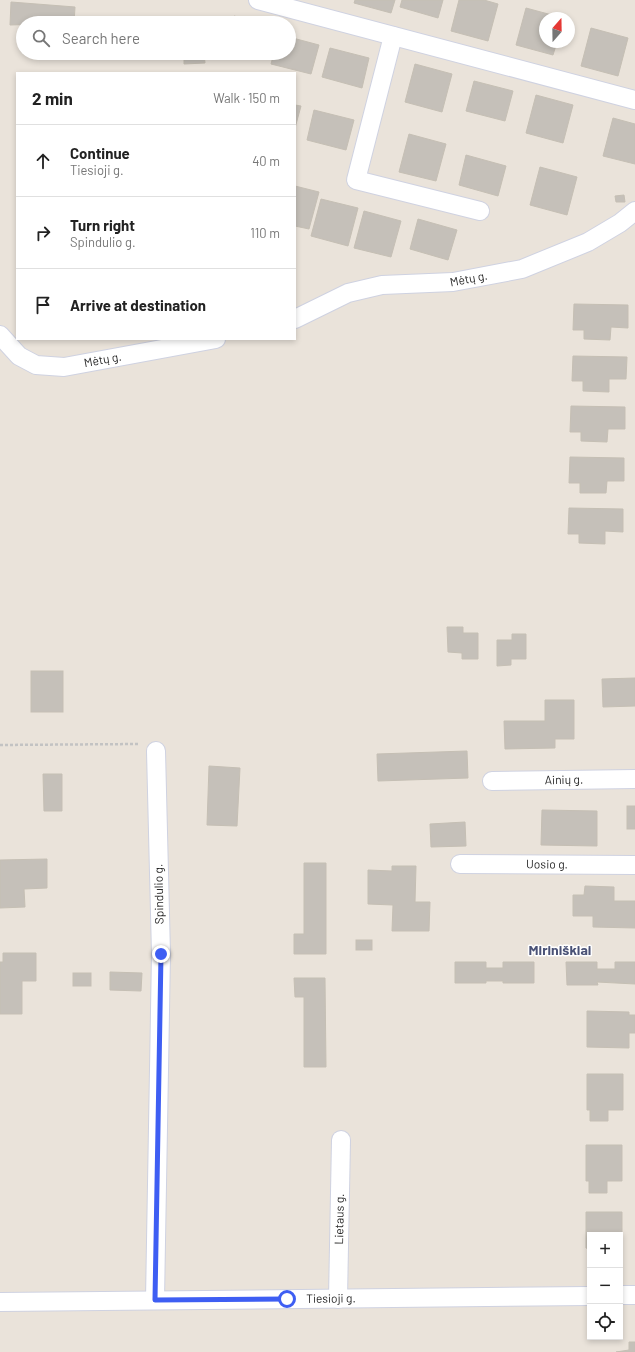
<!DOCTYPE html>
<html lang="en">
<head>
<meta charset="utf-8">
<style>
  :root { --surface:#fff; --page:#f2f2f2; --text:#222; --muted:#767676; --line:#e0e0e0 }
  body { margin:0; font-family:Barlow,sans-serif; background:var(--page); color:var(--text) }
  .controls { position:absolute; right:12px; bottom:12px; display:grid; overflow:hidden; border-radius:0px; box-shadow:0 2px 6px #0003 }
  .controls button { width:36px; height:36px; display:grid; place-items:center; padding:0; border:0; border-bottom:1px solid var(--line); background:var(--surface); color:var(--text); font:20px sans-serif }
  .compass { position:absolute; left:539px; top:12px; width:36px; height:36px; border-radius:50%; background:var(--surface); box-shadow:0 2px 6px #0003; rotate:20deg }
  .stop { position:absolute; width:12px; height:12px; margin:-9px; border:3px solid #3e5ef3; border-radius:50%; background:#fff }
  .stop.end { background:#3e5ef3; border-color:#fff; box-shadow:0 1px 4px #0008 }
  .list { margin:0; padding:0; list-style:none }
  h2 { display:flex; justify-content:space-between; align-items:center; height:52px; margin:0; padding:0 16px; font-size:17px }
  h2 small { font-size:13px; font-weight:400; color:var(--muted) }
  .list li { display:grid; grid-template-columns:26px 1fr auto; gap:12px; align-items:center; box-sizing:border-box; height:72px; padding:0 16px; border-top:1px solid var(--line) }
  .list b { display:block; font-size:15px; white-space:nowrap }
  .list p { margin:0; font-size:13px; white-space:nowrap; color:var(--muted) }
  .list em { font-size:13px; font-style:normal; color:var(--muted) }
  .icon { flex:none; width:22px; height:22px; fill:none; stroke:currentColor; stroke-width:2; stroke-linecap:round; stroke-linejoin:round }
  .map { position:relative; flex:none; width:635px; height:1352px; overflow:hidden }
  .search { position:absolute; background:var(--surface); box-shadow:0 2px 6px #0003; left:16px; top:16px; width:280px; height:44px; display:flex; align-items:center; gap:10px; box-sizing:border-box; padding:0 14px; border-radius:22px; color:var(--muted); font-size:15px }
  .panel { position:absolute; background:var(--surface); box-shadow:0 2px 6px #0003; left:16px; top:72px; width:280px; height:268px; border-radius:0px }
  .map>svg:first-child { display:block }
  .building { fill:#c5c0b9; stroke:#c5bfb4 }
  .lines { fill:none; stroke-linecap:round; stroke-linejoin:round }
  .minor-casing { stroke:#cfd2e1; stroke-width:20 }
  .path { stroke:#c3c3c3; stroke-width:2.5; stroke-dasharray:3 2; stroke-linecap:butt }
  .minor { stroke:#fff; stroke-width:18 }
  .route { stroke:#3e5ef3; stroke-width:5 }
  .labels { text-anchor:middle; stroke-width:3; stroke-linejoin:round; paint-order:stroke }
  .street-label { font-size:12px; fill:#282828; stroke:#fff }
  .quarter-label { font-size:14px; font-weight:bold; fill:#4a5276; stroke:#fff }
</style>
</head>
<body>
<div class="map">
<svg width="635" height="1352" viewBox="0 0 635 1352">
  <rect width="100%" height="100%" fill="#eae3da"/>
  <!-- building -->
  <g class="building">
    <path d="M355,0H395L391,13L354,3Z"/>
    <path d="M402,0H443L438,18L400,7Z"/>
    <path d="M459,0H484L498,4L488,41L451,31Z"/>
    <path d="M11,2L75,7L74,23L10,25Z"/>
    <path d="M526,8L563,18H545V42H557L553,55L516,45Z"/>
    <path d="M234,16L260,23H232Z"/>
    <path d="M591,28L628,38L618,76L581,66Z"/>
    <path d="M289,37L319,45L311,74L271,64L274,53H289Z"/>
    <path d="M330,48L369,58L362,88L322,77Z"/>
    <path d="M184,53H204L205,63L184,64Z"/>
    <path d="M415,64L452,74L442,112L405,102Z"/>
    <path d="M474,81L513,91L505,121L466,111Z"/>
    <path d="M536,95L573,105L563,143L526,133Z"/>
    <path d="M295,105L301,106L295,128Z"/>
    <path d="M314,110L354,120L346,150L307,140Z"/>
    <path d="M613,118L635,124V164L603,156Z"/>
    <path d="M409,134L446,144L436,181L399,172Z"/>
    <path d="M466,155L506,166L498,196L459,185Z"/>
    <path d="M540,167L577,177L567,215L530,205Z"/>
    <path d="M295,186L319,192L309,229L295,226Z"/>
    <path d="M624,195L625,202H616L615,196Z"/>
    <path d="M321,199L358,208L348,246L311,236Z"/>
    <path d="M364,211L401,221L391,257L354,248Z"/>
    <path d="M418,219L457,230L448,260L410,249Z"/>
    <path d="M574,304L628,305V328L611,327L610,340L584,339V330H573Z"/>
    <path d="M573,356L627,357L626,379H609V392L583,391V381H572Z"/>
    <path d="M571,406L625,407V429H608L607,442L581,441V432H570Z"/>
    <path d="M570,457L624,458V481H607L606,493H580V483H569Z"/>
    <path d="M569,508L623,509V532L605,531V544L579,543V534H568Z"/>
    <path d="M447,627H463V633H478V659H462V653L448,652Z"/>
    <path d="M512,634H526V659H511V665L497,666V640H512Z"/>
    <rect x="31" y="671" width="32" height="41"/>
    <path d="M635,678V706L603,707L602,679Z"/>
    <path d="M545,700H574V739H555V748L505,749L504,721H545Z"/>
    <path d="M467,751L468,778L378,781L377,754Z"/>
    <path d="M209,766L240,768L237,826L207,825Z"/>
    <path d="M43,774H62V811H44Z"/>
    <rect x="627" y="806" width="8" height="23"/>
    <path d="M542,810L597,811V846L541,845Z"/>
    <path d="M465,822L466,846L431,847L430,824Z"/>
    <path d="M47,859V888L24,889L25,907L0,908V860Z"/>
    <path d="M304,863H326V954H294V934H304Z"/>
    <path d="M392,866H416L415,902H430L429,931H392L393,905L368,904V870L392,871Z"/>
    <path d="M585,886L614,887V901H635V928L593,927V916H573V895H584Z"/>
    <rect x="356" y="940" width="16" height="10"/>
    <path d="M3,953H36V981H22V1014H0V962H3Z"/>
    <path d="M455,962H486V968H503V962H534V983H503V981H486V983H455Z"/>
    <path d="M566,962H597V969H615V962H635V984L597,982L598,985H567Z"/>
    <path d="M110,972L142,973L141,991L110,990Z"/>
    <rect x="73" y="973" width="18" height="13"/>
    <path d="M294,978H325L326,1067H304V997H295Z"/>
    <path d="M587,1011L629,1012V1015H635V1033H629V1048L587,1047Z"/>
    <path d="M587,1074H623V1110H608V1121H590V1110H587Z"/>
    <path d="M586,1145H622V1181H607V1193H589V1181H586Z"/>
    <path d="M586,1212H622V1248H620V1235H590L589,1260V1249L586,1248Z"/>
    <path d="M629,1342H635V1352H616L629,1350Z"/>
  </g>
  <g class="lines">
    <defs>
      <g id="minor">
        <path d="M258,0L635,100"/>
        <path d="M393,36L356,180L480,211"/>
        <path id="s1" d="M295,319L348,293L382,285L453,282L522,269L588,242L620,223L635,211"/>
        <path id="s2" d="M0,335L19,356L36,365L64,367L216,339"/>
        <path id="s3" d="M492,781L635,779"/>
        <path id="s4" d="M460,864L635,865"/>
        <path d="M620,1295H635"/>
        <path id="s5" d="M338,1299L341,1140"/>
        <path d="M155,1300L161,954L156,751"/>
        <path id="s6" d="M0,1302L590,1296"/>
      </g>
    </defs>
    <!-- minor casing -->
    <use href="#minor" class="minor-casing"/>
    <!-- path -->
    <path class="path" d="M0,745L139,744"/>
    <!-- minor -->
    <use href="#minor" class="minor"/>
  </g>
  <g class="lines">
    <!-- route -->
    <path class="route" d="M161,954L155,1300L287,1299"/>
  </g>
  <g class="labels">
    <!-- street labels -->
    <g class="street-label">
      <text dy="4" stroke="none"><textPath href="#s1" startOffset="181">Mėtų g.</textPath></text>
      <text dy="4" stroke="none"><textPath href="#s2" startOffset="115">Mėtų g.</textPath></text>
      <text dy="4" stroke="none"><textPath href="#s3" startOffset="72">Ainių g.</textPath></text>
      <text dy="4" stroke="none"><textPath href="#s4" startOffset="87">Uosio g.</textPath></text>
      <text transform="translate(159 894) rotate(-91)" y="4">Spindulio g.</text>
      <text dy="4" stroke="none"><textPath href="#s5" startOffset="80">Lietaus g.</textPath></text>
      <text dy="4" stroke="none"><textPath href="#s6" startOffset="331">Tiesioji g.</textPath></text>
    </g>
    <!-- quarter labels -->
    <g class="quarter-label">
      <text x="560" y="955">Miriniškiai</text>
    </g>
  </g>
</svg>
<div class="controls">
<button>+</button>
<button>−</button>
<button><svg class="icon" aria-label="locate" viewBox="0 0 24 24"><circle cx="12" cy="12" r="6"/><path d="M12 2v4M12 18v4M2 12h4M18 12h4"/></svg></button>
</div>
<svg class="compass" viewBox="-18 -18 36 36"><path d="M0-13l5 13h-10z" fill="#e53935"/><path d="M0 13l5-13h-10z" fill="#767676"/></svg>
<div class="stop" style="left:287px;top:1299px"></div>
<div class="stop end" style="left:161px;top:954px"></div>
<div class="search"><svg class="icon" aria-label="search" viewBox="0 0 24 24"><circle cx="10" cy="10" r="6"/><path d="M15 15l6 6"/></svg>Search here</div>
<section class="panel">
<h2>2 min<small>Walk · 150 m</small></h2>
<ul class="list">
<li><svg class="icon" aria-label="ahead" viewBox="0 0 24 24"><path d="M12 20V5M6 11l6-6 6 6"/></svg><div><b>Continue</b><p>Tiesioji g.</p></div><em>40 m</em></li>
<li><svg class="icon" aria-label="right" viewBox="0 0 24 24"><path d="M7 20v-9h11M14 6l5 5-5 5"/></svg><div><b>Turn right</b><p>Spindulio g.</p></div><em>110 m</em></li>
<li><svg class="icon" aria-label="arrive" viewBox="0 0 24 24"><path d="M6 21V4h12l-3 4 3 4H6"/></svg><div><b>Arrive at destination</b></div></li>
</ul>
</section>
</div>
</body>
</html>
